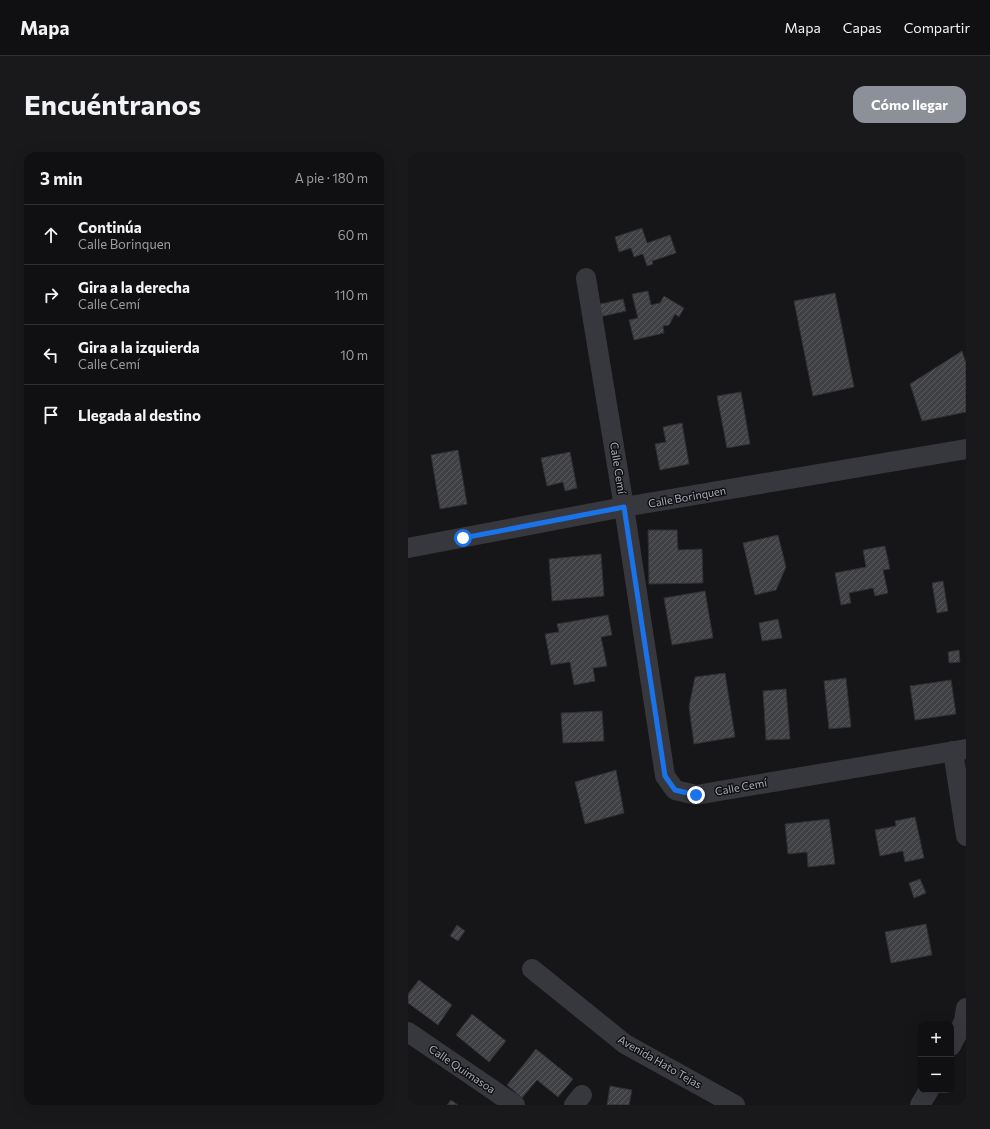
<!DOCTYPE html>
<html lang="es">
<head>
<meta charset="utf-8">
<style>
  :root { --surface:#101012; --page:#19191b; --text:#f1f3f6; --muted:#9c9d9f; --line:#303032; --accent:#8c9099 }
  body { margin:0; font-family:Commissioner,sans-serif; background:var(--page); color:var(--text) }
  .controls { position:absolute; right:12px; bottom:12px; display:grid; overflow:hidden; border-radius:8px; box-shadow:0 4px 16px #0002 }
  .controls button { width:36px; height:36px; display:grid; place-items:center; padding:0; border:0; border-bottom:1px solid var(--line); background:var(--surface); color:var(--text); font:20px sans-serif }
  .stop { position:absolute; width:12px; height:12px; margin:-9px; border:3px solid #1a73e8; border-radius:50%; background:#fff }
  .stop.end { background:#1a73e8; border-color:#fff; box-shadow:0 1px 4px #0008 }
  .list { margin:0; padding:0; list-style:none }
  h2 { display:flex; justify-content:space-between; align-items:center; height:52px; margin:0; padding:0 16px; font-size:17px }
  h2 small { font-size:13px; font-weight:400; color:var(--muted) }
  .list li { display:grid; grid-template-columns:26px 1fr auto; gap:12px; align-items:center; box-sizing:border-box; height:60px; padding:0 16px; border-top:1px solid var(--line) }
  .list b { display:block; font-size:15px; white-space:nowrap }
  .list p { margin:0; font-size:13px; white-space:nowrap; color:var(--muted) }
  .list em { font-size:13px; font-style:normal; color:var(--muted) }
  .icon { flex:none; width:22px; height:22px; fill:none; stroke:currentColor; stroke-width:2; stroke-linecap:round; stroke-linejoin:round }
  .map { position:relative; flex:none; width:558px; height:953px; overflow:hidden; border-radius:12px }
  header { display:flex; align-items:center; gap:24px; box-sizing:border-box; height:56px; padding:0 20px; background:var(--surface); border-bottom:1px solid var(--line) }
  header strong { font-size:19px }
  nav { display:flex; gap:22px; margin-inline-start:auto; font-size:14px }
  .intro { display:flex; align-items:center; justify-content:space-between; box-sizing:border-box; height:96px; padding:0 24px }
  h1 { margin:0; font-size:28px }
  .button { padding:10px 18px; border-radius:12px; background:var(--accent); color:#fff; font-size:14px; font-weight:700 }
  main { display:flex; gap:24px; padding:0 24px }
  aside { flex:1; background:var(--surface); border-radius:12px; box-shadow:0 4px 16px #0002 }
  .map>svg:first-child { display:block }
  .building { fill:url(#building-hatch); stroke:#303034 }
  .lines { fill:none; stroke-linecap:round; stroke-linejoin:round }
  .street { stroke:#37383d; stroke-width:20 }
  .route { stroke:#1a73e8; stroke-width:5 }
  .labels { text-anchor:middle; stroke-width:3; stroke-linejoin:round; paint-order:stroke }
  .street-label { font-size:11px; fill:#a8adb8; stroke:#111113 }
</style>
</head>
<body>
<header>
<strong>Mapa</strong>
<nav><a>Mapa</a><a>Capas</a><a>Compartir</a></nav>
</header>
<div class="intro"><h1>Encuéntranos</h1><a class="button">Cómo llegar</a></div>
<main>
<aside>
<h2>3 min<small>A pie · 180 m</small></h2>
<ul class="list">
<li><svg class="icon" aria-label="ahead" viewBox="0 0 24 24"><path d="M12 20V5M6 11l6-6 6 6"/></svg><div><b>Continúa</b><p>Calle Borinquen</p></div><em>60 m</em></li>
<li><svg class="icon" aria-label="right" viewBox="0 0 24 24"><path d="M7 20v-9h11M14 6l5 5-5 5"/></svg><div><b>Gira a la derecha</b><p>Calle Cemí</p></div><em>110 m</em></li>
<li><svg class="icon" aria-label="left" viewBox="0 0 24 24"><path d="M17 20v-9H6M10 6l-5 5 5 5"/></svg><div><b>Gira a la izquierda</b><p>Calle Cemí</p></div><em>10 m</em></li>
<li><svg class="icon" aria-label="arrive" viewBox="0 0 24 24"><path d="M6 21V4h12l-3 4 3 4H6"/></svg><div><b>Llegada al destino</b></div></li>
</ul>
</aside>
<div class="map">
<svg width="558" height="953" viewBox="0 0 558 953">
  <defs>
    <pattern id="building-hatch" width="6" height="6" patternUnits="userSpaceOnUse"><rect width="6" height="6" fill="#404145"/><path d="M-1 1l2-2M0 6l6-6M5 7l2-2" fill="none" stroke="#595a5e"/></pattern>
  </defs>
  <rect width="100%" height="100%" fill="#161618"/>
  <!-- building -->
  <g class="building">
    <path d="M234,76L239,91L262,83L268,101L244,109L245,112L239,114L235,102L226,105L223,96L211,100L207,85Z"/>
    <path d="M240,139L243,153L252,151L256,144L276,156L271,165L267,162L261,173L255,174L256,181L226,188L221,168L230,166L224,142Z"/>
    <path d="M427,141L446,235L405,244L386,149Z"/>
    <path d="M215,147L218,159L191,165L188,153Z"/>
    <path d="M554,199L558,211V260L514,269L502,232Z"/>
    <path d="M333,240L342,292L319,296L309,244Z"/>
    <path d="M274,271L281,312L252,318L247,292L258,290L255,275Z"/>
    <path d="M50,298L59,352L32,357L23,303Z"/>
    <path d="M162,300L169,336L157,339L155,330L139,334L133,306Z"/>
    <path d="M240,378H269L270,398L294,397L295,431L241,432Z"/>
    <path d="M370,383L378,415L368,438L347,443L335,391Z"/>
    <path d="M477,394L482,417L475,418L480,441L467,444L465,436L441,441L443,451L433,453L427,421L458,415L455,398Z"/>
    <path d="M193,402L196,444L144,449L141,407Z"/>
    <path d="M535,429L540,459L529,461L524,431Z"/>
    <path d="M297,439L305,486L264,493L256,446Z"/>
    <path d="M200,463L204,483L193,485L199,514L185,516L187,529L166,533L162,510L143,513L137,482L151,480L149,472Z"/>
    <path d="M370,467L374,486L354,489L351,471Z"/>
    <path d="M551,498L552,510L541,511L540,500Z"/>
    <path d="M317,521L327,585L286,592L281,555L287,525Z"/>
    <path d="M438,526L443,575L421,577L416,529Z"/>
    <path d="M543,528L548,562L507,568L502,534Z"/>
    <path d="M378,537L382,587L358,588L355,539Z"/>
    <path d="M194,559L196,589L155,591L153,561Z"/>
    <path d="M208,618L216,661L177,672L167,630Z"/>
    <path d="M507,665L516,706L497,710L495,699L472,704L467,678L488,674L487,669Z"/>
    <path d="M421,667L427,712L400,715L399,700L380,702L377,672Z"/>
    <path d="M512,727L518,741L506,746L501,731Z"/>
    <path d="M518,772L524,803L483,811L477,780Z"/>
    <path d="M49,773L57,779L50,789L42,784Z"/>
    <path d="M11,828L44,853L30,873L0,851V842Z"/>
    <path d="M64,862L98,889L81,910L48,883Z"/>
    <path d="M128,897L165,927L150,945L129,928L114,946L99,933Z"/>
    <path d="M202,934L224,938L221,953H199Z"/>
    <path d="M43,948L50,953H39Z"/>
  </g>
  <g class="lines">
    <!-- street -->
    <g class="street">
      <path d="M178,126L216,355L257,624L267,638L288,643L558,597"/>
      <path d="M0,396L216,355L558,297"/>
      <path d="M545,599L558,684"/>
      <path d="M124,817L217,892L327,953"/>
      <path d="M0,880L107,953"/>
      <path d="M543,894L556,869L558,856"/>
      <path d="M166,953L174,943"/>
      <path d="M512,953L521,938"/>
    </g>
  </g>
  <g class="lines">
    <!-- route -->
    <path class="route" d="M55,386L216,355L257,624L267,638L288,643"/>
  </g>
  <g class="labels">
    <!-- street labels -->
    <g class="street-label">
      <text transform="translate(210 316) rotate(81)" y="4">Calle Cemí</text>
      <text transform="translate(279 345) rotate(-10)" y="4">Calle Borinquen</text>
      <text transform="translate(333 635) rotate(-10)" y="4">Calle Cemí</text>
      <text transform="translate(252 910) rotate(30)" y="4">Avenida Hato Tejas</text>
      <text transform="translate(54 917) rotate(34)" y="4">Calle Quimasoa</text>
    </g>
  </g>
</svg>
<div class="controls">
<button>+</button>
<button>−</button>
</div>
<div class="stop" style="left:55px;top:386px"></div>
<div class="stop end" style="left:288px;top:643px"></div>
</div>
</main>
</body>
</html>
